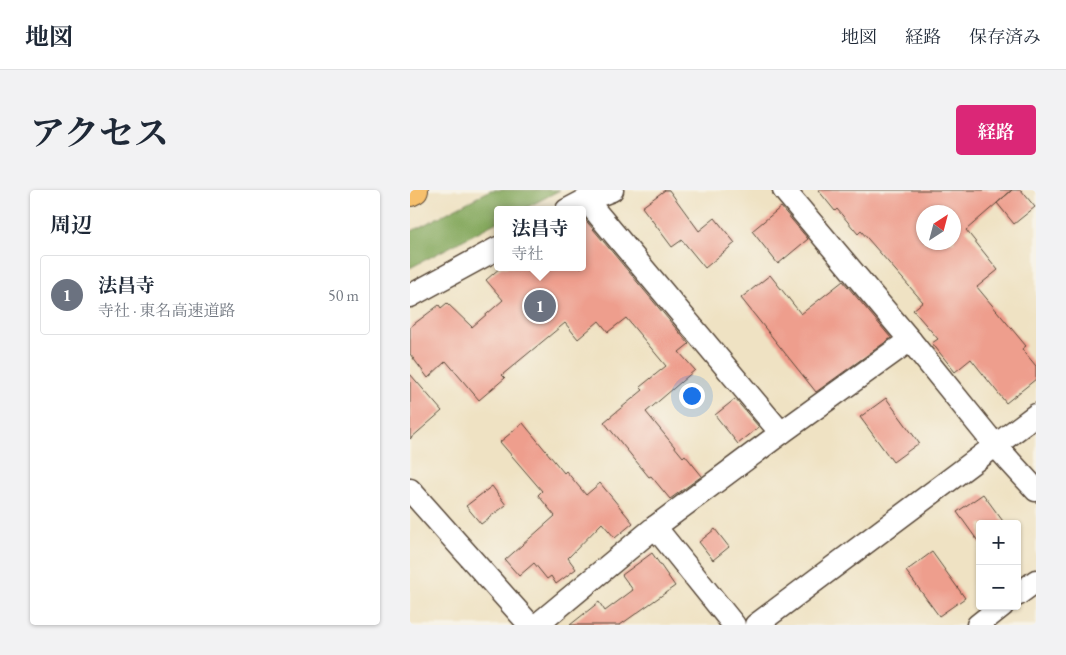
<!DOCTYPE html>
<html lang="ja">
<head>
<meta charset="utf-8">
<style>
  :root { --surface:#fff; --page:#f2f2f3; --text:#1f2937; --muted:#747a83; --line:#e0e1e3; --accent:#db2777 }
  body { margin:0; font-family:"EB Garamond","Noto Serif JP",serif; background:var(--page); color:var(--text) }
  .controls { position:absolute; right:15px; bottom:15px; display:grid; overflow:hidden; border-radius:5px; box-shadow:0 1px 4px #0004 }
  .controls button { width:45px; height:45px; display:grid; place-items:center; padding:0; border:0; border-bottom:1px solid var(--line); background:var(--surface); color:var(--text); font:25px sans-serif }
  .compass { position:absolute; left:506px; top:15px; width:45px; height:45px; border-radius:50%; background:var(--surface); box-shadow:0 1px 4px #0004; rotate:36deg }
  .you { position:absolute; left:281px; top:205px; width:18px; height:18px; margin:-12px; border:4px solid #fff; border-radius:50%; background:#1a73e8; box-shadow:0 0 0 8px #1a73e833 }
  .badge { display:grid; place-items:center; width:32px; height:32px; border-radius:50%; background:var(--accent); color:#fff; font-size:16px; font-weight:700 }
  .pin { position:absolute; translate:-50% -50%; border:2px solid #fff; box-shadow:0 1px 5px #0006 }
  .popup { position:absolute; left:84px; top:16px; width:92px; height:65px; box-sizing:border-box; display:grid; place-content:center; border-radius:5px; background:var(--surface); filter:drop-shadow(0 1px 4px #0005); font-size:16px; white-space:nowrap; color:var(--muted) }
  .popup b { font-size:19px; color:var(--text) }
  .popup::after { content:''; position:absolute; left:50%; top:100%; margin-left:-10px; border:10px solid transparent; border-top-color:var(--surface) }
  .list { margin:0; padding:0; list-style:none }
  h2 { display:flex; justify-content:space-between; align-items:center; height:65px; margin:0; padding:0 20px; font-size:21px }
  h2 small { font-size:16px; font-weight:400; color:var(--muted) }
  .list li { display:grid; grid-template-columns:32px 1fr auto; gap:15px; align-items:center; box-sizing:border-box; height:80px; margin:0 10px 10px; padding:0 10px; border:1px solid var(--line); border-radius:5px }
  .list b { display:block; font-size:19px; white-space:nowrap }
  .list p { margin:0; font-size:16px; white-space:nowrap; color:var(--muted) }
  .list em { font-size:16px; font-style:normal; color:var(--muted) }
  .map { position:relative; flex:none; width:626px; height:435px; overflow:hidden; border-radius:5px }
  header { display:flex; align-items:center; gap:30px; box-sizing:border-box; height:70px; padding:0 25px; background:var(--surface); border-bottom:1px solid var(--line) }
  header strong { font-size:24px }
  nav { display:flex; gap:28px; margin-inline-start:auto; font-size:18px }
  .intro { display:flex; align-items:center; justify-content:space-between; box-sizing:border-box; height:120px; padding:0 30px }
  h1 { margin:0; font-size:35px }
  .button { padding:12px 22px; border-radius:5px; background:var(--accent); color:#fff; font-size:18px; font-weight:700 }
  main { display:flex; gap:30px; padding:0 30px }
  aside { flex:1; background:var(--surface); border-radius:5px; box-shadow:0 1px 4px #0004 }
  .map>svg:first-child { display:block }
  .forest { fill:#83a75c; stroke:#5f683d }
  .building { fill:#ee9e8d; fill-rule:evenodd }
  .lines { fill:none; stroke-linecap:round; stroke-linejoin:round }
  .minor-casing { stroke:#564637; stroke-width:25 }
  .highway-casing { stroke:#564637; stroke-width:30 }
  .minor { stroke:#fff; stroke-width:22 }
  .highway { stroke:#f7c06c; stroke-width:28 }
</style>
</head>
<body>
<header>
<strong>地図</strong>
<nav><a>地図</a><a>経路</a><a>保存済み</a></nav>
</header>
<div class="intro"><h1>アクセス</h1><a class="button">経路</a></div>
<main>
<aside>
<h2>周辺<small></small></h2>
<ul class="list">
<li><span class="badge" style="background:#6b7280">1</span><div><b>法昌寺</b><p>寺社 · 東名高速道路</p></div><em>50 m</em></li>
</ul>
</aside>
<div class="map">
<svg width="626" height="435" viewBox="0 0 626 435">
  <rect width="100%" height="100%" fill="#f7f3e8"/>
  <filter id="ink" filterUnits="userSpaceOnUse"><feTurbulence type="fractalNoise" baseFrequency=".02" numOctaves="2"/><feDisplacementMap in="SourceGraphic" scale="10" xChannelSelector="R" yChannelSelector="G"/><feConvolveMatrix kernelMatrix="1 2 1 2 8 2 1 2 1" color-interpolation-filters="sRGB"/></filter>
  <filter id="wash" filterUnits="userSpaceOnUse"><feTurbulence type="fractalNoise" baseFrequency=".0096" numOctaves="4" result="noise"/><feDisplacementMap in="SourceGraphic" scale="20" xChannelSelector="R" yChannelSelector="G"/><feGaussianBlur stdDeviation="1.12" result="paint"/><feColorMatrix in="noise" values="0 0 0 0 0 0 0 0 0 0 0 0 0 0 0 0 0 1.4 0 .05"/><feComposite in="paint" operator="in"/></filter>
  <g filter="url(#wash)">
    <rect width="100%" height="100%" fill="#efe2c3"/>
    <!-- forest -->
    <path class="forest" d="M81,0H150L112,20H88L87,32L0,78V42Z"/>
    <g id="blocks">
      <!-- building -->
      <g class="building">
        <path d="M255,0H259L289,41L305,28L325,53L295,78L272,50L262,57L232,17Z"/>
        <path d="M408,0H602L556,40L588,80L567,97L616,156L612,159L626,176V189L596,213L561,169L545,182L522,153L528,149L503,120L513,112L451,41L448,44L427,19L425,21ZM514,22H544V52H514Z"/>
        <path d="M602,0H611L625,17L604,34L587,13Z"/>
        <path d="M371,17L398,49L368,74L342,41Z"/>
        <path d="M173,27L279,154L269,162L285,180L236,222L273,267L275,265L292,286L260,309L241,286L239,287L194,232L233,200L230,197L256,176L216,128L198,142L189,131L168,149L155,133L92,185L95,188L69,210L36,171L18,188L0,164V137L29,115L31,118L37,113L62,137L93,110L76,90L91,77H172Z"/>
        <path d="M360,85L391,124L433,91L481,148L406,202L331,108Z"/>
        <path d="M0,184L32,221L0,249Z"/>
        <path d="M476,208L509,253L483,272L450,227Z"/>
        <path d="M325,209L349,237L328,254L305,225Z"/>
        <path d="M113,233L154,283L156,281L176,305L190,293L223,333L205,348L192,333L158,368L166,379L146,394L141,386L137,389L124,373L109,386L95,370L145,326L128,305L132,301L90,252Z"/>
        <path d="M82,296L96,315L71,334L56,316Z"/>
        <path d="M573,304L595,334H570V354L547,322Z"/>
        <path d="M305,339L319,357L303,370L289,352Z"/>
        <path d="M522,362L555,408L529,426L496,381Z"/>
        <path d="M242,363L265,396L210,435H160L189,412L195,421L223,400L212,385Z"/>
      </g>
    </g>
  </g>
  <g filter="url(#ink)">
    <use href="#blocks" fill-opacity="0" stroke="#564637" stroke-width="1"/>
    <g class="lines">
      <defs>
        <g id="minor">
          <path d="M374,0L500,150L585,255L626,300"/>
          <path d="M176,10L371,243"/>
          <path d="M157,20L176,10L202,0"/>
          <path d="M0,106L88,58"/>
          <path d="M0,300L120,435"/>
          <path d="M245,337L324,435"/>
          <path d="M607,405L626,391"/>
          <path d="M127,435L245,337L371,243L500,150"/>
          <path d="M346,435L626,225"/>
          <path d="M568,435L592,416"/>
        </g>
        <path id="highway" d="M0,2L4,0"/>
      </defs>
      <!-- minor casing -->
      <use href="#minor" class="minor-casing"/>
      <!-- highway casing -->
      <use href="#highway" class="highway-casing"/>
      <!-- minor -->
      <use href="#minor" class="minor"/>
      <!-- highway -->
      <use href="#highway" class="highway"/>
    </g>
  </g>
</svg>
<div class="controls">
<button>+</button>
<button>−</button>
</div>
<svg class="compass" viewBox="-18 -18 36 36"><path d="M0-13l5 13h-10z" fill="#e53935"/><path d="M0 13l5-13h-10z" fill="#747a83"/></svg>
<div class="you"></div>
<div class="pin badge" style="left:130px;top:116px;background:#6b7280">1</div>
<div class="popup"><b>法昌寺</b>寺社</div>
</div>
</main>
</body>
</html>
